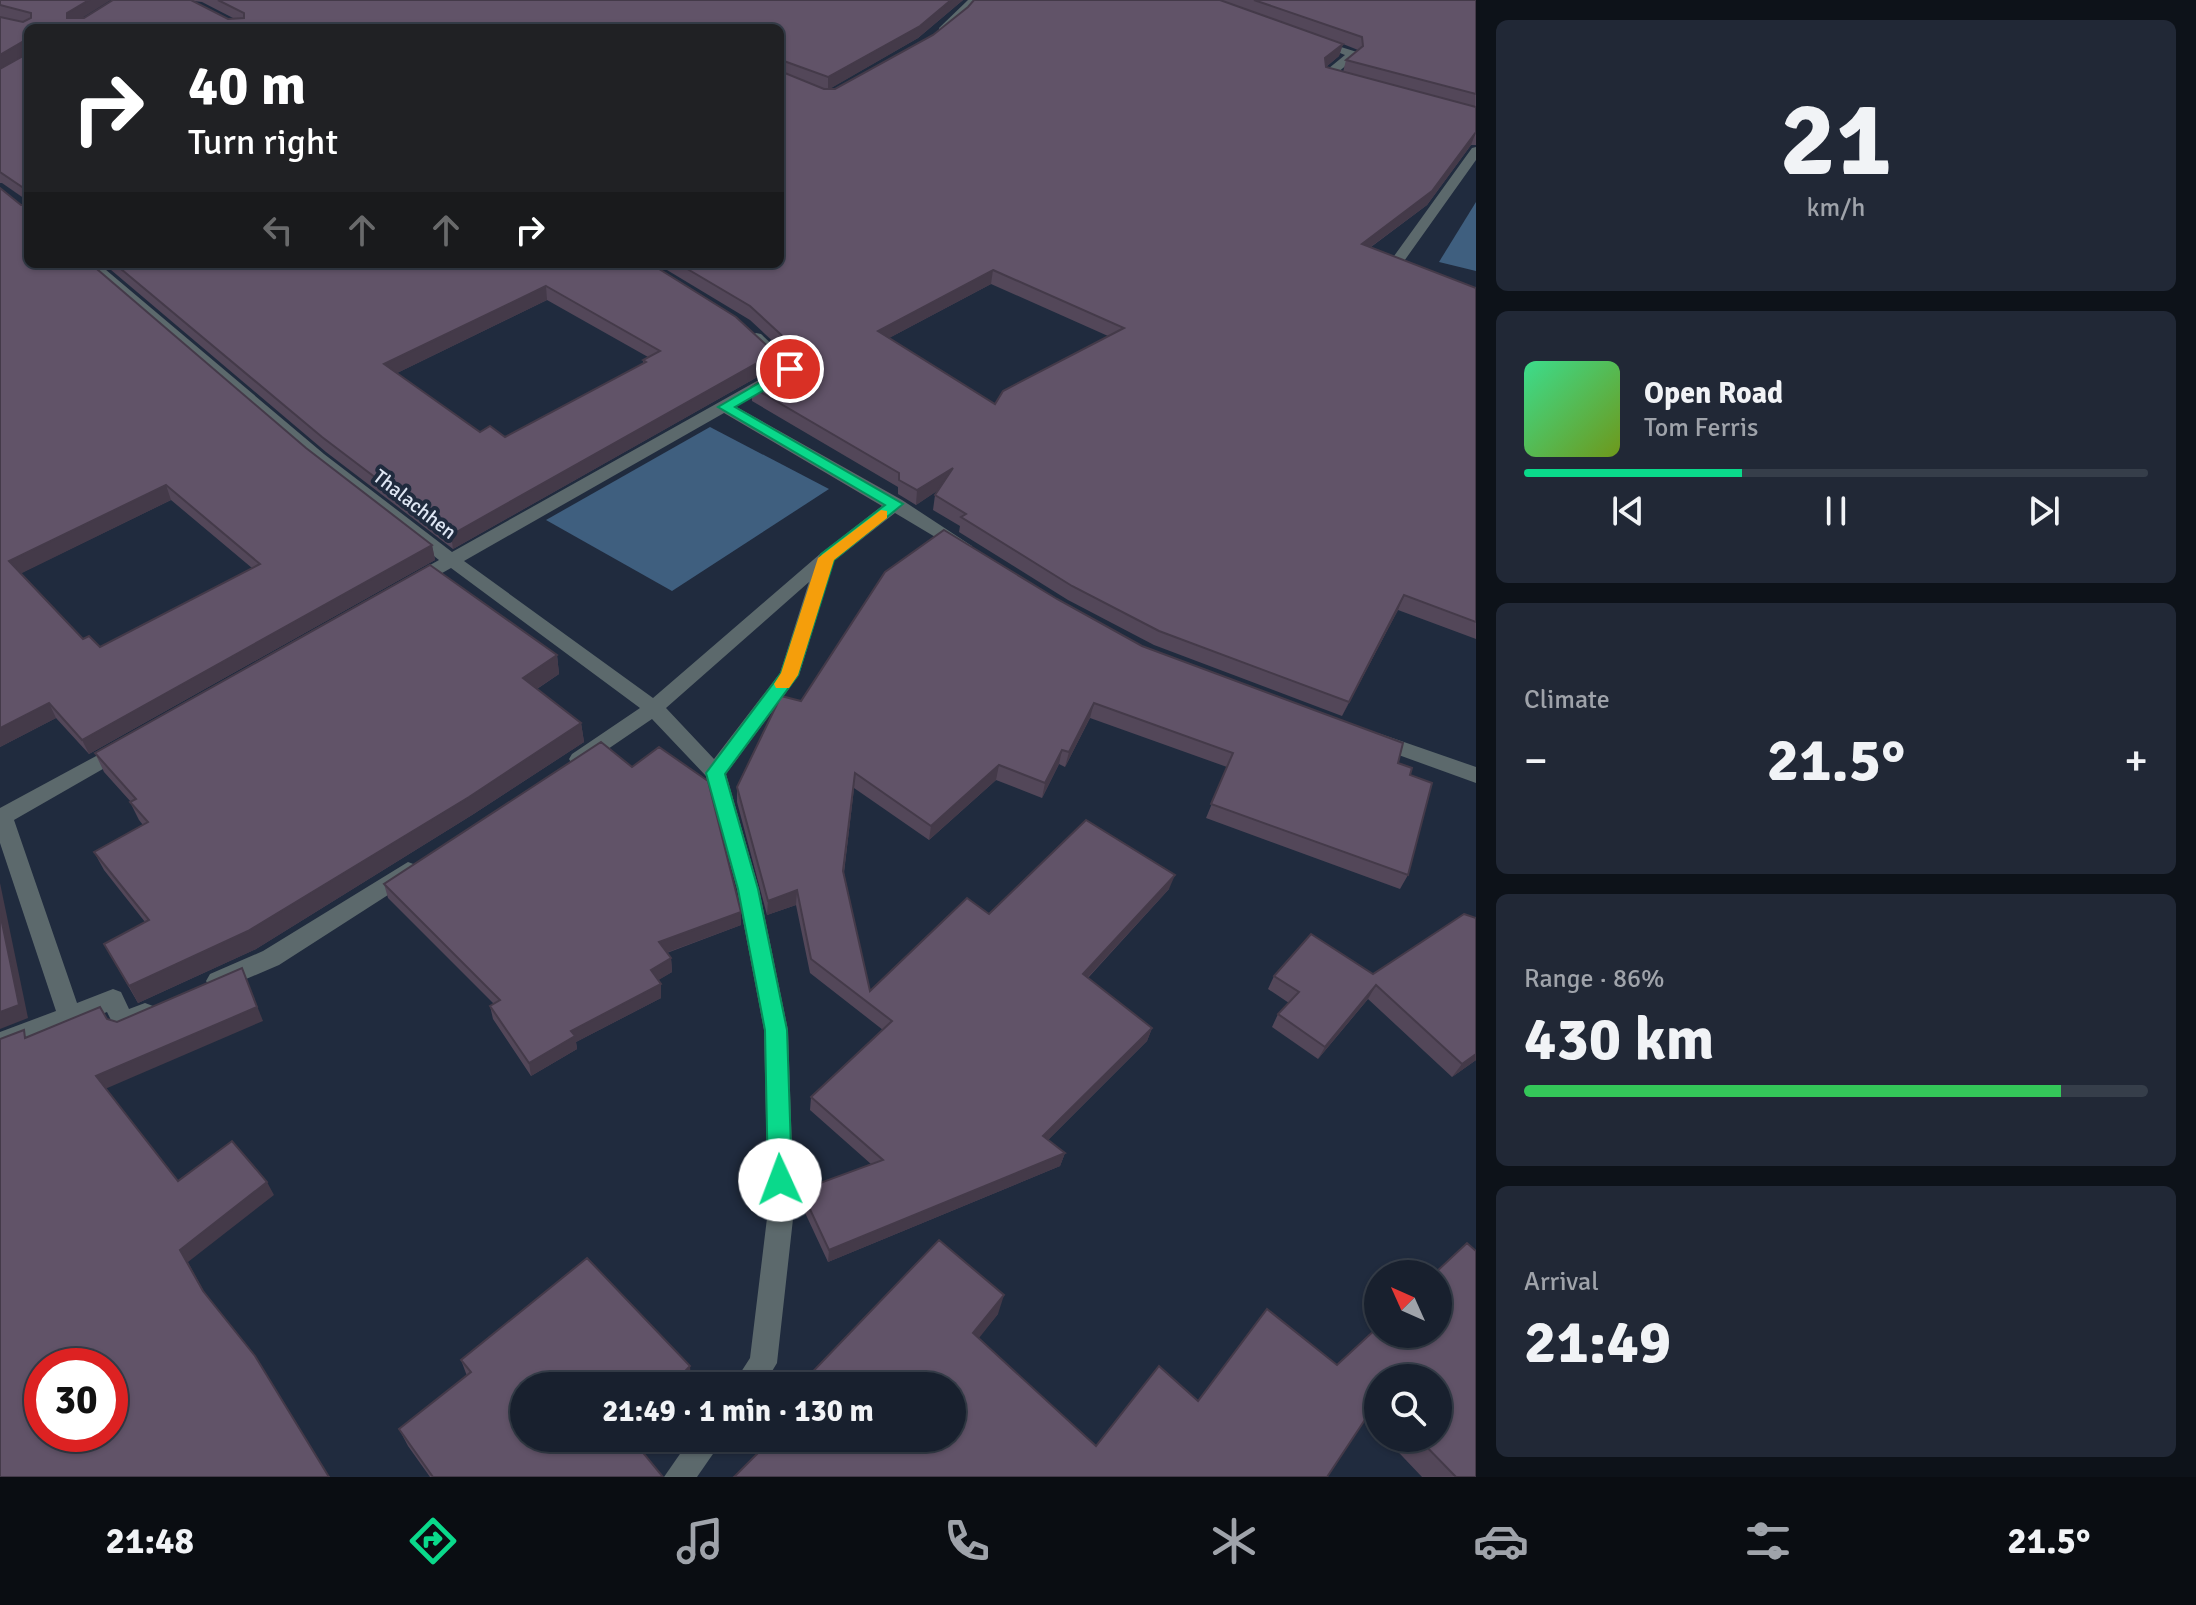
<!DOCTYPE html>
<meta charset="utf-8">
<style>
body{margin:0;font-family:Signika,sans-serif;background:#212836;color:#f1f3f6;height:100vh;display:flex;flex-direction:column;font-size:30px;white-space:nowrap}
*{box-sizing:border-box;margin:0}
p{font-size:26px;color:#9fa3aa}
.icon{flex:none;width:44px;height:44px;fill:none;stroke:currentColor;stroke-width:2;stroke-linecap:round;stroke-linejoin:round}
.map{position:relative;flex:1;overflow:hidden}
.side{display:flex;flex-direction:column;gap:20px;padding:20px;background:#0d1219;width:720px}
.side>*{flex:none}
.top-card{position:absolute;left:24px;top:24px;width:760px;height:244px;border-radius:12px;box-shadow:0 2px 6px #0004,0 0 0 2px #363e4a;background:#202124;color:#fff;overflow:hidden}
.needle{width:52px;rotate:315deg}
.fabs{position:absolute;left:1364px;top:1260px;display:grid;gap:16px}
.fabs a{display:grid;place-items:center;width:88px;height:88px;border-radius:50%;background:#18202e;box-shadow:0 2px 6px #0004,0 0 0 2px #363e4a;font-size:40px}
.speed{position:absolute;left:24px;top:1348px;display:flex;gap:16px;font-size:40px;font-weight:700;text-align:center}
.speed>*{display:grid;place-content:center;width:104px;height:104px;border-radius:50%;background:#18202e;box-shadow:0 2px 6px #0004,0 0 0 2px #363e4a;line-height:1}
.speed .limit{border:12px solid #d22;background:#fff;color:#111}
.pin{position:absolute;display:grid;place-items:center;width:68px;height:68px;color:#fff;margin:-34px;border:4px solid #fff;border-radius:50%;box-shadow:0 2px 8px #0007}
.me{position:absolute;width:88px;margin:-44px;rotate:358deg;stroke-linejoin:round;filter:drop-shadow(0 0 6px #0008)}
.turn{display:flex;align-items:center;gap:28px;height:168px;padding:0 32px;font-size:36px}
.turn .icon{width:104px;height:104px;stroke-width:2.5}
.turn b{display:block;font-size:56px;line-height:68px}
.lanes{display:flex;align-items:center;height:76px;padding:0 32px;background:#0003;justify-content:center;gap:40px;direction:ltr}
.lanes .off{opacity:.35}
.big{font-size:60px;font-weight:700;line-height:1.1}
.side .tile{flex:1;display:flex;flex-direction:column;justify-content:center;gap:12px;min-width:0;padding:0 28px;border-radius:12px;background:#212836}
.side .dial{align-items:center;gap:0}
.dial b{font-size:104px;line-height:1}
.song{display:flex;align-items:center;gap:24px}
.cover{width:96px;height:96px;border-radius:12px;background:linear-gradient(135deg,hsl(150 70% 55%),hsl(80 70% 35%))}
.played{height:8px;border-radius:4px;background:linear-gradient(90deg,#0ad98b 35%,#363e4a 35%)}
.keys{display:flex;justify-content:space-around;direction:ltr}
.heat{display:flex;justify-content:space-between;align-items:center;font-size:44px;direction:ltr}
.charge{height:12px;border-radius:6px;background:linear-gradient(90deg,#34c759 86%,#363e4a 0)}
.trip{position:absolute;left:510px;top:1372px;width:456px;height:80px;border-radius:40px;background:#18202e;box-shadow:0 2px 6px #0004,0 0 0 2px #363e4a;font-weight:700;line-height:80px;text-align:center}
.tab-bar{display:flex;height:128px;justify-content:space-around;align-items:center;background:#0a0d12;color:#9fa3aa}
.tab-bar .icon{width:56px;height:56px}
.tab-bar .selected{color:#0ad98b}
.tab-bar b{font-size:36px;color:#f1f3f6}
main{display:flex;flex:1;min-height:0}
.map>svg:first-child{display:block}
.water{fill:#3f5f7f}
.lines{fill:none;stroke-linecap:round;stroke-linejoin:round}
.minor{fill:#5c696c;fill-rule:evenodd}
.wall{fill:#534759;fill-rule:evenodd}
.shaded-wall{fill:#443a49}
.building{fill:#615368;stroke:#443a49;stroke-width:2;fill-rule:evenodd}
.route{fill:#0ad98b;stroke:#068d5a;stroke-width:2}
.slow{fill:#f59e0b}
.labels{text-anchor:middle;stroke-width:8;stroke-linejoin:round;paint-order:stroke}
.street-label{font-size:20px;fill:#dfe7f4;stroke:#202b3e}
</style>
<main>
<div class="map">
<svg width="1476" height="1477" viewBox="0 0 1476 1477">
<rect width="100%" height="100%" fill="#202b3e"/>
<!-- water -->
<g class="water">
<path d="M1476,202V271L1439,262Z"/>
<path d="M710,427L829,489L672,591L546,520Z"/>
</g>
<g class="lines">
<!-- minor -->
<g class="minor">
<path d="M968,0H979L947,32H939V28Z"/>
<path d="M1312,38L1357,52V56L1336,74L1350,78V82L1323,77V73L1345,55L1312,42Z"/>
<path d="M1476,147V160L1402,264L1413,268V274L1389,269V263L1472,148Z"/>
<path d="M84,264H99L324,454L452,552L780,368L749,337L756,333L761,334L798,369L735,406L902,500L972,546L969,550H957L895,513L834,561L799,675L726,774L759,889L788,1030L794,1210L777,1363L763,1386H732L750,1358L768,1210L764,1030L737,889L706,776L652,719L586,764H572L569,759L572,754L640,708L451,568L419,586H407L404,582L407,578L439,560L312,460ZM724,413L882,506L820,554L653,698L464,561ZM809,582L780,673L714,759L666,708Z"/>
<path d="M1378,733L1476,767V783L1371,745L1368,740L1371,735Z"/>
<path d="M122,742L129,744L132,749L129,754L14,820L77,1003L113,989L121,992L129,1009L145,1003L153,1006L157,1013L153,1020L124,1033L116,1030L107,1012L0,1053V1032L56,1011L0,843V808Z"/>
<path d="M408,862L416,865L419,871L416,877L279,965L218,991L210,988L206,981L210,974L263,951Z"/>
<path d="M691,1438H724L697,1477H664Z"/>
</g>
</g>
<!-- wall -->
<g class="wall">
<path d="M0,0L84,18L113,0H963L918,38L829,89H835L933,35L968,7L974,0H1476V145H1471L1427,205L1371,247L1476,288V639L1398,610L1342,716L1154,645L1068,600L959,532L960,526L933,510L935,495L938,490L916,505L898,494V487L752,401V387L794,361L750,320L657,264H780V28L28,264L306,448L432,545L435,560L89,754L56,718L0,747L21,205H25V199L2,183H0V17L23,22L0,17ZM193,1L202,2L233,18L228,19ZM1343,44L1358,50L1346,60L1343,72L1326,67L1339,56ZM991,284L1108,336L995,404L889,338ZM171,500L252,568L100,647L83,639L21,573Z"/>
<path d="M104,264H651L775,353V367L453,549L326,452ZM547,300L648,357L643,360V364L505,437L480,432L397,373Z"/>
<path d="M1057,599L1142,646L1398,763L1410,775L1408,875L1400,889L1206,818L1227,767L1090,718L1065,767L1059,764L1042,798L996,780L929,840L854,788L844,873L870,991L989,914L1169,889L1088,978L1152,1028L1147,1041L1048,1140L1065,1153L1060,1166L828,1262L800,1202L801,1190L871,1164L810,1110L811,1097L883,1030L810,973L796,905L767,915L737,802V787L801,701Z"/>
<path d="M557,655L559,674L537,689L581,723L584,742L472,815L256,949L138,1003L104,944L145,922L104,870L94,852L143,825L139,820L130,802H131L104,772L95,753Z"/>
<path d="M384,884L741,912V925L667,953L671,958L672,972L658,980L661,984V998L576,1042L577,1049L531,1076L493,1019L490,1006L494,1004L388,898Z"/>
<path d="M1476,918V1060L1452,1077L1368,999L1318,1059L1272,1027L1278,1014L1289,1003L1268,989L1274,976L1373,974Z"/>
<path d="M998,1314L978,1338L1096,1446L1198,1401L1337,1365L1378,1327L1476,1477H1422L1385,1438H1438L1378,1378V1430L1366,1418L1327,1477L768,1443L764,1439L952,1438L799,1386Z"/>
<path d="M461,1360L691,1384L524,1438H638L634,1442L663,1477H430L408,1446L399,1429L467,1376Z"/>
</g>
<!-- shaded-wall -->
<g class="shaded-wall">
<path d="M89,0H111L71,25L67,18V13Z"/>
<path d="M951,0H963L918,38L828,90V77Z"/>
<path d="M22,42L27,54L0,70V55Z"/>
<path d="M1343,44L1339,56L1321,71L1325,58Z"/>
<path d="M1476,132L1471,145L1427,205L1357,257L1362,244Z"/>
<path d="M993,270L991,284L876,345L878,331Z"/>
<path d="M546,286L547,300L387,378L384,364Z"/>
<path d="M775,353V367L453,549L451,535Z"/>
<path d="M953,468L951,482L916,505L917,490Z"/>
<path d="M166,485L171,500L16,576L9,561Z"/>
<path d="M432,545L435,560L89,754L82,740Z"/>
<path d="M1404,595L1398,610L1342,716L1349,702Z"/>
<path d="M557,655L559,674L526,696L523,678Z"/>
<path d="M49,703L56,718L0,747V728Z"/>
<path d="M1094,703L1090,718L1065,767L1069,752Z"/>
<path d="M581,723L584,742L472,815L256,949L138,1003L129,986Z"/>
<path d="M1062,750L1059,764L1042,798L1045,783Z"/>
<path d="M999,765L996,780L929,840L931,826Z"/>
<path d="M1175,875L1169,889L1078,988L1083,974Z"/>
<path d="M0,883L28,1018L0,1029Z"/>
<path d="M797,890L796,905L767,915L768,901Z"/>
<path d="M741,912V925L660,955L659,942Z"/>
<path d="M671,958L672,972L652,984L651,970Z"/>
<path d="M242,968L263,1021L105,1089L96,1076Z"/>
<path d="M661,984V998L576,1042L577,1049L531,1076L529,1063L571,1031Z"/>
<path d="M1376,985L1368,999L1318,1059L1325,1047Z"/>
<path d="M1152,1028L1147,1041L1039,1149L1043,1136Z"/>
<path d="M1476,1054V1060L1452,1077L1462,1064Z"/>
<path d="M1065,1153L1060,1166L828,1262L829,1250Z"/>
<path d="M267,1182L274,1195L188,1262L210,1303L180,1250Z"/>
<path d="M1004,1295L998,1314L968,1352L973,1333Z"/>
<path d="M690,1366L691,1384L689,1386H671Z"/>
</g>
<!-- building -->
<g class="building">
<path d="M0,0H89L67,13V18H84L113,0H191L228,19L244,18V13L218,0H951L920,26L828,77L781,60L780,61V28H28V264H91L306,448L432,545L82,740L49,703L0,728V188L21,205H25V189L0,172V69L25,55L26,43L22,42L0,55V17L23,22L31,18V13L0,5ZM166,485L260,564L100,647L89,636L83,639L9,561Z"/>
<path d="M974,0H1220L1343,44L1325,58L1326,67L1476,107V132L1432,191L1362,244L1476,288V622L1404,595L1349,702L1159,631L1072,586L961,517L966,514L935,495L953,468L917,490L899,480V473L752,387L800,357L801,353L750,306L679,264H780V71L824,89H835L933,35L968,7ZM993,270L1124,328L1003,391L995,404L878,331Z"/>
<path d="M1254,0H1476V94L1346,60L1363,46L1362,37Z"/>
<path d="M115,264H651L736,317L775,353L451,535L322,437ZM546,286L660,351L643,360L646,362L505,437L490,426L480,432L384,364Z"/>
<path d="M944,530L1057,599L1142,646L1403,743L1398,763L1412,768L1410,775L1432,783L1408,875L1211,804L1233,753L1094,703L1069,752L1062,750L1045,783L999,765L931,826L855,773L843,871L870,991L967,898L989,914L1086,820L1175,875L1083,974L1152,1028L1043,1136L1065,1153L829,1250L801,1190L883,1160L811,1097L892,1021L811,959L797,890L768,901L737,787L781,696L801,701L885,572Z"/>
<path d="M430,565L557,655L523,678L581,723L469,797L248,931L129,986L104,944L149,920L94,852L148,822L130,802L136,799L95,753Z"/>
<path d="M601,742L632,767L659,747L708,781L741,912L659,942L671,958L651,970L661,984L571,1031L575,1036L529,1063L490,1006L500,1000L384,884Z"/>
<path d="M0,913L19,1005L0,1012Z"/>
<path d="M1464,914L1476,918V1054L1462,1064L1376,985L1325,1047L1278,1014L1299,992L1274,976L1311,934L1373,974Z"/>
<path d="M242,968L257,1007L96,1076L178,1181L232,1141L267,1182L180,1250L203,1291L255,1356L329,1477H0V1039L24,1030L25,1038L100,1007L107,1019L117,1022ZM42,1366H110V1434H42Z"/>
<path d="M939,1240L1004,1295L973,1333L1096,1446L1159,1366L1198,1401L1267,1309L1337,1365L1378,1327V1334H1438V1274H1434L1467,1243L1476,1251V1477H1456L1418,1438H1438V1378H1378V1400L1327,1477H734L773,1438H952V1386H799Z"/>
<path d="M587,1258L690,1366L671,1386H524V1438H631L663,1477H433L399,1429L471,1372L461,1360Z"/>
</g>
<!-- route -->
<path class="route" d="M790,365L797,369L795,372L735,407L903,504L834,560L798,675L725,774L758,889L787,1030L792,1180L788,1188L780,1191L772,1188L768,1180L765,1030L738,889L706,773L781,673L821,554L885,505L718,407Z"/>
<!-- slow -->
<path class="slow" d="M881,510L887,511V518L834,560L798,675L789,688H776L774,684L781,673L818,558Z"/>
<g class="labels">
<!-- street labels -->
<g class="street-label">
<text transform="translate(415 504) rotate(38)" y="7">Thalachhen</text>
</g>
</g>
</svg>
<div class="fabs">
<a><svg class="needle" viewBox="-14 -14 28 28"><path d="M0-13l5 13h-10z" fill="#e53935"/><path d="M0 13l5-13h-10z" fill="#9fa3aa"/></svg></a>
<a><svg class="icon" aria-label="search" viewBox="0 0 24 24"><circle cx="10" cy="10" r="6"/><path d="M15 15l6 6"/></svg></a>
</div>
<div class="speed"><div class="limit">30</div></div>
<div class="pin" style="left:790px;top:369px;background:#d93025"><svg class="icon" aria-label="arrive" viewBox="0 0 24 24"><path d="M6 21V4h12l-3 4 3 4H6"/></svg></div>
<svg class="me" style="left:780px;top:1180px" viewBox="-20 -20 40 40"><circle r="19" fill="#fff"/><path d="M0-13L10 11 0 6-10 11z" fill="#0ad98b"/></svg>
<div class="trip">21:49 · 1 min · 130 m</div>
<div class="top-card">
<div class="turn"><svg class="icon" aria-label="right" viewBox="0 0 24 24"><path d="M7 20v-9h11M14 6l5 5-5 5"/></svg><div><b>40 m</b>Turn right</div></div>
<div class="lanes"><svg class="icon off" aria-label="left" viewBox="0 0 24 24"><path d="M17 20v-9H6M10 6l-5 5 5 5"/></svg><svg class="icon off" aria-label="ahead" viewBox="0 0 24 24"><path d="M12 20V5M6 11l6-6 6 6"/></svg><svg class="icon off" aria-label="ahead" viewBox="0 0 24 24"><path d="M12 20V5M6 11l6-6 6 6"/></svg><svg class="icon" aria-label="right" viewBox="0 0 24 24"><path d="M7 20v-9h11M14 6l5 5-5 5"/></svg></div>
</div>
</div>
<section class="side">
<div class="tile dial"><b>21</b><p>km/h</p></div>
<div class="tile">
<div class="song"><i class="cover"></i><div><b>Open Road</b><p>Tom Ferris</p></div></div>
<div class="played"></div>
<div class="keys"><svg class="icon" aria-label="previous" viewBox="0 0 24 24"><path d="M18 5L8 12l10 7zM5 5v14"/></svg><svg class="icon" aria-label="pause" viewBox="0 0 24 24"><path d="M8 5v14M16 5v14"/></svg><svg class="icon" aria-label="next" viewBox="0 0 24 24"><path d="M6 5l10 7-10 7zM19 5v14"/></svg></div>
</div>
<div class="tile"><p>Climate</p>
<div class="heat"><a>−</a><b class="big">21.5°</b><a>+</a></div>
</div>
<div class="tile"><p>Range · 86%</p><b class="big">430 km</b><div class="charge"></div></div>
<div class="tile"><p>Arrival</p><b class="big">21:49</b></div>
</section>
</main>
<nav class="tab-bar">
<b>21:48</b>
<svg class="icon selected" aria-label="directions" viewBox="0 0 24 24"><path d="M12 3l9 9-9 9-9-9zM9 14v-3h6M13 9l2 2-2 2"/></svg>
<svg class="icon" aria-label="music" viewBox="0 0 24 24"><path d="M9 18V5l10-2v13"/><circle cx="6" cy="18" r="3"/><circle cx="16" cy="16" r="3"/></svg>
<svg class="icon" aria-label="phone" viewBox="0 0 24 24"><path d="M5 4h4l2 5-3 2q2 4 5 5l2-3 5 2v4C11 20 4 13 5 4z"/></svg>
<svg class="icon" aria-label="climate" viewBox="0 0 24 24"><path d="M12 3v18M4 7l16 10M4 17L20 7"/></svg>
<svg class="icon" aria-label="car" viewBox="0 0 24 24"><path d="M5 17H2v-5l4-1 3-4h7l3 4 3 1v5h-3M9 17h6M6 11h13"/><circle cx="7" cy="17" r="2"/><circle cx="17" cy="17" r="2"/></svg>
<svg class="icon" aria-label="filters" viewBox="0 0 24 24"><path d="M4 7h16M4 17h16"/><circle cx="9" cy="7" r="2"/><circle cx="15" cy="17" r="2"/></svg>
<b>21.5°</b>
</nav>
